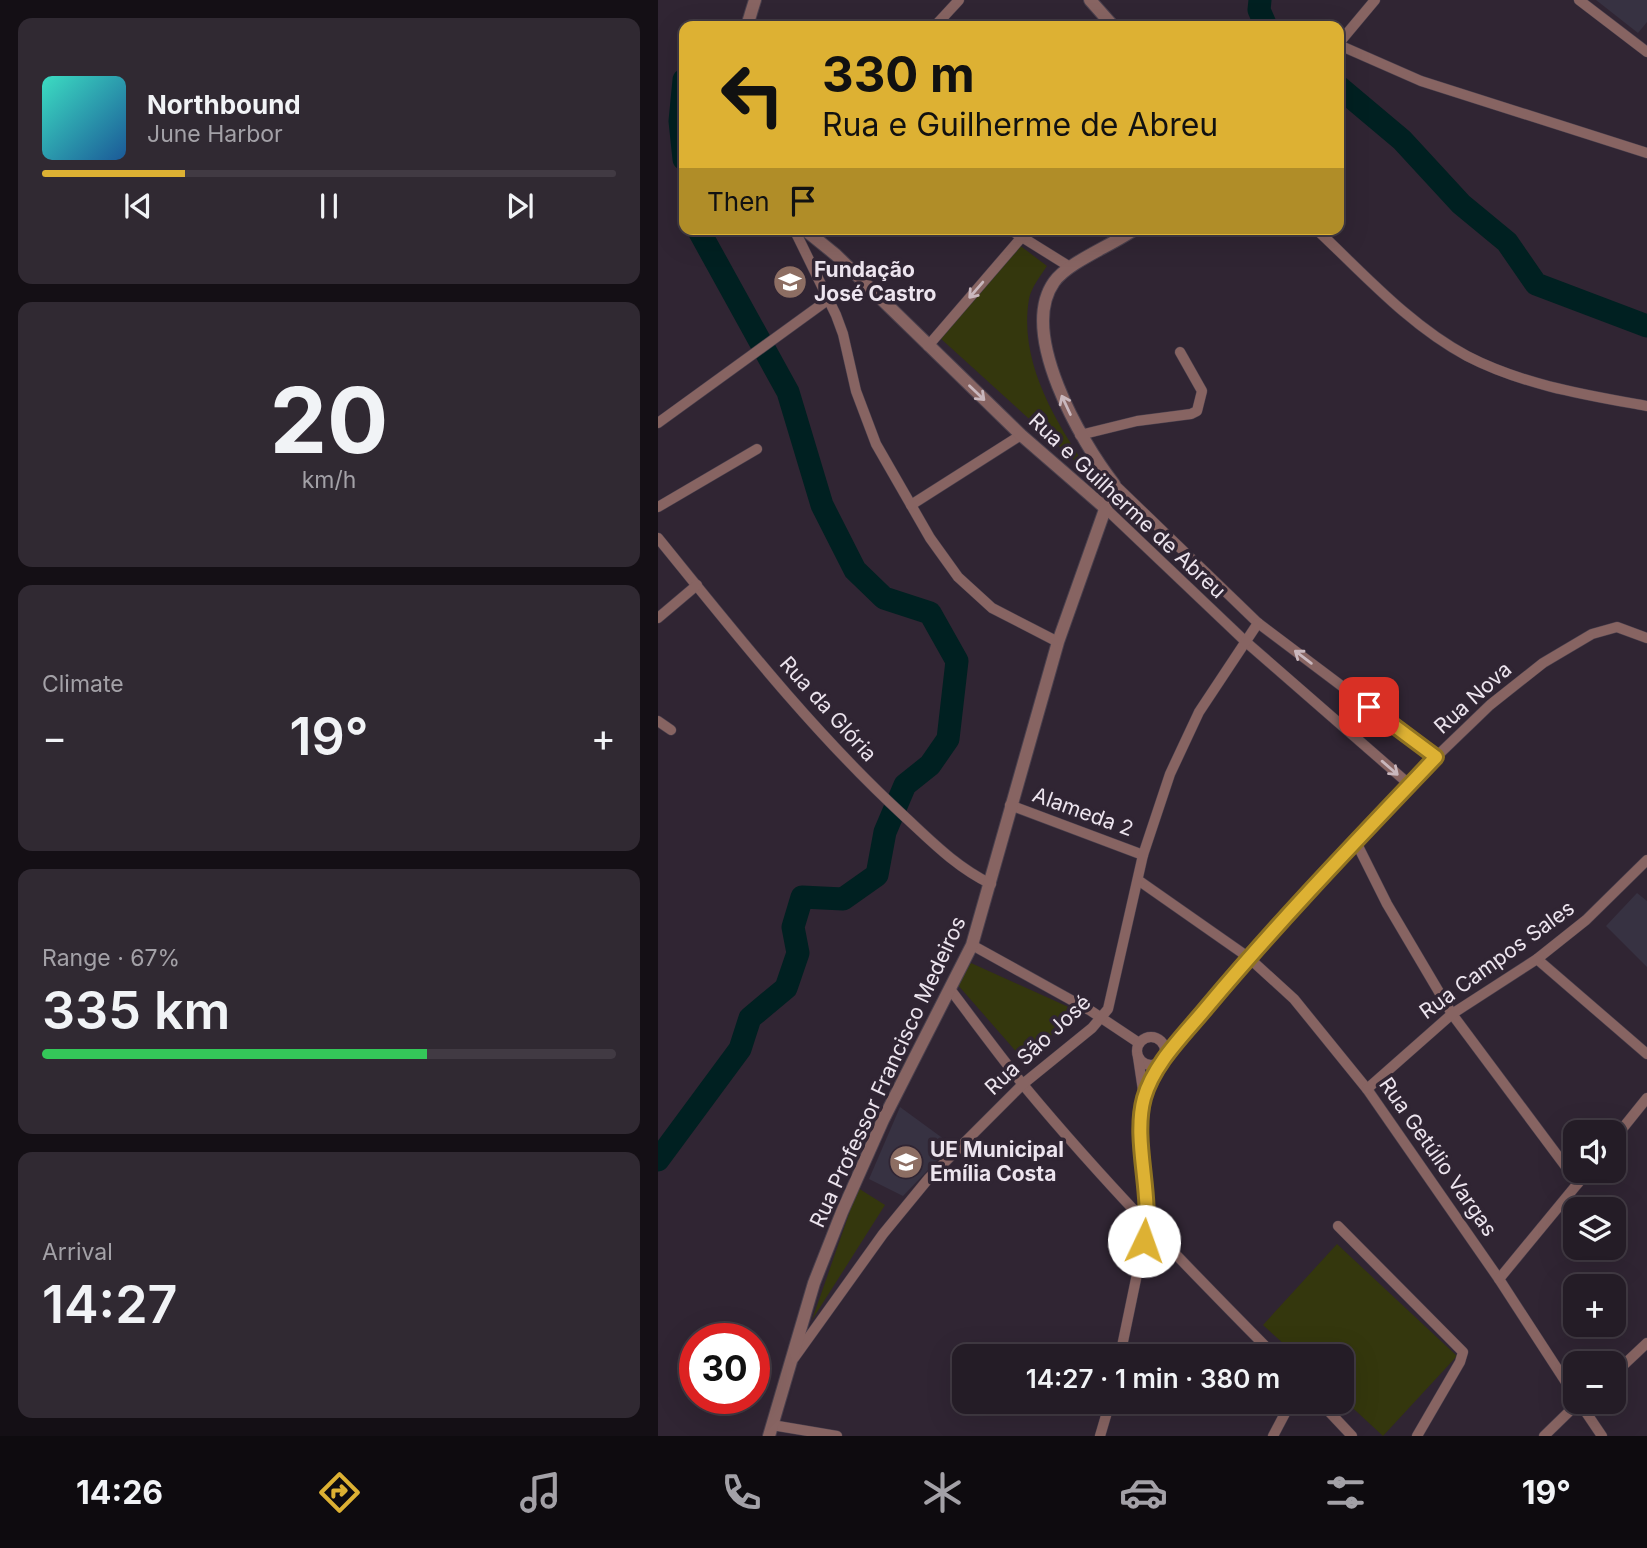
<!DOCTYPE html>
<meta charset="utf-8">
<style>
body{margin:0;font-family:Inter,sans-serif;background:#302932;color:#f1f3f6;height:100vh;display:flex;flex-direction:column;font-size:26px;white-space:nowrap}
*{box-sizing:border-box;margin:0}
p{font-size:23px;color:#a3a1a7}
.icon{flex:none;width:38px;height:38px;fill:none;stroke:currentColor;stroke-width:2;stroke-linecap:round;stroke-linejoin:round}
.map{position:relative;flex:1;overflow:hidden}
.panel{display:flex;flex-direction:column;gap:18px;padding:18px;background:#140f15;width:658px}
.panel>*{flex:none}
.banner{position:absolute;left:21px;top:21px;width:665px;height:214px;border-radius:14px;box-shadow:0 7px 28px #0002,0 0 0 2px #413a43;background:#ddb133;color:#111;overflow:hidden}
.controls{position:absolute;left:905px;top:1120px;display:grid;gap:14px}
.controls a{display:grid;place-items:center;width:63px;height:63px;border-radius:14px;background:#241c26;box-shadow:0 7px 28px #0002,0 0 0 2px #413a43;font-size:35px}
.speed{position:absolute;left:21px;top:1323px;display:flex;gap:14px;font-size:35px;font-weight:700;text-align:center}
.speed>*{display:grid;place-content:center;width:91px;height:91px;border-radius:50%;background:#241c26;box-shadow:0 7px 28px #0002,0 0 0 2px #413a43;line-height:1}
.speed .limit{border:10px solid #d22;background:#fff;color:#111}
.pin{position:absolute;display:grid;place-items:center;width:60px;height:60px;color:#fff;margin:-30px;border-radius:14px;box-shadow:0 4px 10px #0006}
.me{position:absolute;width:77px;margin:-38px;rotate:3deg;stroke-linejoin:round;filter:drop-shadow(0 0 5px #0008)}
.turn{display:flex;align-items:center;gap:24px;height:147px;padding:0 28px;font-size:32px}
.turn .icon{width:91px;height:91px;stroke-width:2.5}
.turn b{display:block;font-size:49px;line-height:60px}
.then{display:flex;align-items:center;height:66px;padding:0 28px;background:#0003;gap:14px;font-size:26px}
.big{font-size:52px;font-weight:600;line-height:1.1}
.panel .card{flex:1;display:flex;flex-direction:column;justify-content:center;gap:10px;min-width:0;padding:0 24px;border-radius:14px;background:#302932}
.panel .dial{align-items:center;gap:0}
.dial b{font-size:91px;line-height:1}
.song{display:flex;align-items:center;gap:21px}
.cover{width:84px;height:84px;border-radius:10px;background:linear-gradient(135deg,hsl(170 70% 55%),hsl(210 70% 35%))}
.played{height:7px;border-radius:4px;background:linear-gradient(90deg,#ddb133 25%,#413a43 25%)}
.keys{display:flex;justify-content:space-around;direction:ltr}
.heat{display:flex;justify-content:space-between;align-items:center;font-size:38px;direction:ltr}
.charge{height:10px;border-radius:5px;background:linear-gradient(90deg,#34c759 67%,#413a43 0)}
.trip{position:absolute;left:294px;top:1344px;width:402px;height:70px;border-radius:14px;background:#241c26;box-shadow:0 7px 28px #0002,0 0 0 2px #413a43;font-weight:600;line-height:70px;text-align:center}
.tabs{display:flex;height:112px;justify-content:space-around;align-items:center;background:#0e0b0f;color:#a3a1a7}
.tabs .icon{width:49px;height:49px}
.tabs .selected{color:#ddb133}
.tabs b{font-size:32px;color:#f1f3f6}
main{display:flex;flex:1;min-height:0}
.map>svg:first-child{display:block}
.education{fill:#373242}
.green{fill:#34370d}
.lines{fill:none;stroke-linecap:round;stroke-linejoin:round}
.river{stroke:#002021;stroke-width:23}
.minor-casing{stroke:#4a404d;stroke-width:11}
.tertiary-casing{stroke:#4a404d;stroke-width:14}
.minor{stroke:#876462;stroke-width:10}
.tertiary{stroke:#876462;stroke-width:12}
.oneway{stroke:#c9b7bd}
.route-casing{stroke:#907321;stroke-width:18}
.route{stroke:#ddb133;stroke-width:12}
.labels{text-anchor:middle;stroke-width:7;stroke-linejoin:round;paint-order:stroke}
.poi-label{font-size:21px;font-weight:bold;fill:#ece4ee;stroke:#302533;text-anchor:start}
.street-label{font-size:21px;fill:#ece4ee;stroke:#302533}
</style>
<main>
<section class="panel">
<div class="card">
<div class="song"><i class="cover"></i><div><b>Northbound</b><p>June Harbor</p></div></div>
<div class="played"></div>
<div class="keys"><svg class="icon" aria-label="previous" viewBox="0 0 24 24"><path d="M18 5L8 12l10 7zM5 5v14"/></svg><svg class="icon" aria-label="pause" viewBox="0 0 24 24"><path d="M8 5v14M16 5v14"/></svg><svg class="icon" aria-label="next" viewBox="0 0 24 24"><path d="M6 5l10 7-10 7zM19 5v14"/></svg></div>
</div>
<div class="card dial"><b>20</b><p>km/h</p></div>
<div class="card"><p>Climate</p>
<div class="heat"><a>−</a><b class="big">19°</b><a>+</a></div>
</div>
<div class="card"><p>Range · 67%</p><b class="big">335 km</b><div class="charge"></div></div>
<div class="card"><p>Arrival</p><b class="big">14:27</b></div>
</section>
<div class="map">
<svg width="989" height="1436" viewBox="0 0 989 1436">
<rect width="100%" height="100%" fill="#302533"/>
<!-- education -->
<g class="education">
<path d="M938,0H989V22L980,33Z"/>
<path d="M979,893L989,901V967L948,926Z"/>
<path d="M242,1107L294,1145L245,1196L211,1179Z"/>
</g>
<!-- green -->
<g class="green">
<path d="M360,244L389,266C383,275 373,288 371,299C360,364 400,426 435,477L281,337Z"/>
<path d="M313,963L426,1014L362,1056L299,984Z"/>
<path d="M200,1188L227,1205L154,1320Z"/>
<path d="M679,1244L799,1356L725,1436L684,1398V1356H639L605,1325Z"/>
</g>
<g class="lines">
<!-- river -->
<g class="river">
<path d="M602,0L601,10L608,26"/>
<path d="M26,80L22,121L26,159"/>
<path d="M681,87L744,140L803,204L849,242L878,284L989,326"/>
<path d="M0,1160L82,1049L92,1018L128,988L140,953L135,927L144,897L185,899L219,875L227,832L247,785L272,765L290,739L299,661L272,613L226,598L197,570L164,505L130,392L40,229"/>
</g>
<!-- minor casing -->
<g class="minor-casing">
<g id="minor">
<path d="M921,0L989,52"/>
<path d="M277,26L301,0"/>
<path d="M681,43L717,0"/>
<path d="M681,45L763,81L989,153"/>
<path d="M136,229L178,315L185,334L198,391L218,444L272,538L300,577L334,608L400,642"/>
<path d="M351,229L412,267"/>
<path d="M658,229C705,273 751,325 809,356C865,385 928,395 989,406"/>
<path d="M270,346L363,238"/>
<path d="M0,423L171,299"/>
<path d="M422,435L479,421L533,414L539,411L544,391L522,352"/>
<path d="M456,484L600,623L778,757"/>
<path d="M253,505L363,435"/>
<path d="M0,507L99,449"/>
<path d="M446,507L588,642L752,785"/>
<path d="M0,538C78,634 154,731 245,815C273,841 298,867 333,884"/>
<path d="M0,618L39,585"/>
<path d="M0,721L13,730"/>
<path d="M352,805L485,855"/>
<path d="M698,842L729,904L794,1014L920,1183"/>
<path d="M480,880L590,957L636,999L709,1089L841,1279L917,1396"/>
<path d="M314,945L433,1011L481,1043"/>
<path d="M879,959L989,1054"/>
<path d="M292,989C317,1022 341,1055 367,1087C445,1181 531,1269 617,1356"/>
<circle cx="493" cy="1051" r="14"/>
<path d="M480,1057L486,1097"/>
<path d="M709,1089L794,1014L879,959L928,920L989,860"/>
<path d="M956,1139L989,1098"/>
<path d="M680,1226L805,1352L802,1362L759,1436"/>
<path d="M841,1279L930,1171"/>
<path d="M462,1356L489,1226L484,1139L486,1099L504,1061L590,957L778,757L832,705L885,663L934,634L959,627L989,638"/>
<path d="M136,1358L225,1234L271,1178L365,1084L434,1028L450,1009L485,855L512,774L541,712L600,623"/>
<path d="M956,1374L989,1343"/>
<path d="M662,1402L694,1436"/>
<path d="M921,1402L944,1436"/>
<path d="M114,1425L179,1436"/>
<path d="M442,1436L452,1402"/>
<path d="M615,1436L633,1402"/>
<path d="M886,1436L921,1402"/>
</g>
</g>
<!-- tertiary casing -->
<g class="tertiary-casing">
<g id="tertiary">
<path d="M432,0L455,26"/>
<path d="M89,26L97,0"/>
<path d="M146,229L178,255L363,435L446,507"/>
<path d="M111,1436L156,1283L184,1212L225,1120L314,945L400,642L456,484C423,442 360,333 396,282C410,262 455,245 477,229"/>
</g>
</g>
<!-- minor -->
<use href="#minor" class="minor"/>
<!-- tertiary -->
<use href="#tertiary" class="tertiary"/>
</g>
<!-- one-way arrows -->
<defs><path id="oneway-shaft" d="M-6 0H5M1.5-3L5.5 0L1.5 3" fill="none" stroke-width="1.6" stroke-linecap="round" stroke-linejoin="round" transform="scale(1.75)"/></defs>
<g class="oneway">
<use href="#oneway-shaft" transform="translate(318 290) rotate(131)"/>
<use href="#oneway-shaft" transform="translate(319 393) rotate(44)"/>
<use href="#oneway-shaft" transform="translate(408 405) rotate(-115)"/>
<use href="#oneway-shaft" transform="translate(645 657) rotate(-143)"/>
<use href="#oneway-shaft" transform="translate(732 768) rotate(41)"/>
</g>
<g class="lines">
<!-- route casing -->
<g class="route-casing">
<path id="route" d="M486,1241C496,1197 474,1142 486,1098C496,1063 526,1035 549,1007C621,921 700,839 778,757L711,707"/>
</g>
<!-- route -->
<use href="#route" class="route"/>
</g>
<!-- icons -->
<defs>
<g id="school-disc" transform="scale(1.75)"><circle r="9.5" fill="#8d6e63" stroke="#302533"/><path d="M0-5L7-2L0 1L-7-2ZM-4 1L0 2.5L4 1V4Q0 6-4 4Z" fill="#fff"/></g>
</defs>
<g fill-rule="evenodd">
<use href="#school-disc" x="132" y="282"/>
<use href="#school-disc" x="248" y="1162"/>
</g>
<g class="labels">
<!-- poi labels -->
<g class="poi-label">
<text x="156" y="277">Fundação<tspan x="156" dy="24">José Castro</tspan></text>
<text x="272" y="1157">UE Municipal<tspan x="272" dy="24">Emília Costa</tspan></text>
</g>
<!-- street labels -->
<g class="street-label">
<text transform="translate(469 506) rotate(43)" y="7">Rua e Guilherme de Abreu</text>
<text transform="translate(815 698) rotate(-42)" y="7">Rua Nova</text>
<text transform="translate(170 709) rotate(48)" y="7">Rua da Glória</text>
<text transform="translate(425 812) rotate(20)" y="7">Alameda 2</text>
<text transform="translate(839 960) rotate(-36)" y="7">Rua Campos Sales</text>
<text transform="translate(380 1045) rotate(-43)" y="7">Rua São José</text>
<text transform="translate(230 1072) rotate(-65)" y="7">Rua Professor Francisco Medeiros</text>
<text transform="translate(780 1157) rotate(55)" y="7">Rua Getúlio Vargas</text>
</g>
</g>
</svg>
<div class="controls">
<a><svg class="icon" aria-label="sound" viewBox="0 0 24 24"><path d="M4 9h4l5-4v14l-5-4H4zM17 9q2 3 0 6"/></svg></a>
<a><svg class="icon" aria-label="layers" viewBox="0 0 24 24"><path d="M12 4l9 5-9 5-9-5zM3 14l9 5 9-5"/></svg></a>
<a>+</a>
<a>−</a>
</div>
<div class="speed"><div class="limit">30</div></div>
<div class="pin" style="left:711px;top:707px;background:#d93025"><svg class="icon" aria-label="arrive" viewBox="0 0 24 24"><path d="M6 21V4h12l-3 4 3 4H6"/></svg></div>
<svg class="me" style="left:486px;top:1241px" viewBox="-20 -20 40 40"><circle r="19" fill="#fff"/><path d="M0-13L10 11 0 6-10 11z" fill="#ddb133"/></svg>
<div class="trip">14:27 · 1 min · 380 m</div>
<div class="banner">
<div class="turn"><svg class="icon" aria-label="left" viewBox="0 0 24 24"><path d="M17 20v-9H6M10 6l-5 5 5 5"/></svg><div><b>330 m</b>Rua e Guilherme de Abreu</div></div>
<div class="then">Then<svg class="icon" aria-label="arrive" viewBox="0 0 24 24"><path d="M6 21V4h12l-3 4 3 4H6"/></svg></div>
</div>
</div>
</main>
<nav class="tabs">
<b>14:26</b>
<svg class="icon selected" aria-label="directions" viewBox="0 0 24 24"><path d="M12 3l9 9-9 9-9-9zM9 14v-3h6M13 9l2 2-2 2"/></svg>
<svg class="icon" aria-label="music" viewBox="0 0 24 24"><path d="M9 18V5l10-2v13"/><circle cx="6" cy="18" r="3"/><circle cx="16" cy="16" r="3"/></svg>
<svg class="icon" aria-label="phone" viewBox="0 0 24 24"><path d="M5 4h4l2 5-3 2q2 4 5 5l2-3 5 2v4C11 20 4 13 5 4z"/></svg>
<svg class="icon" aria-label="climate" viewBox="0 0 24 24"><path d="M12 3v18M4 7l16 10M4 17L20 7"/></svg>
<svg class="icon" aria-label="car" viewBox="0 0 24 24"><path d="M5 17H2v-5l4-1 3-4h7l3 4 3 1v5h-3M9 17h6M6 11h13"/><circle cx="7" cy="17" r="2"/><circle cx="17" cy="17" r="2"/></svg>
<svg class="icon" aria-label="filters" viewBox="0 0 24 24"><path d="M4 7h16M4 17h16"/><circle cx="9" cy="7" r="2"/><circle cx="15" cy="17" r="2"/></svg>
<b>19°</b>
</nav>
